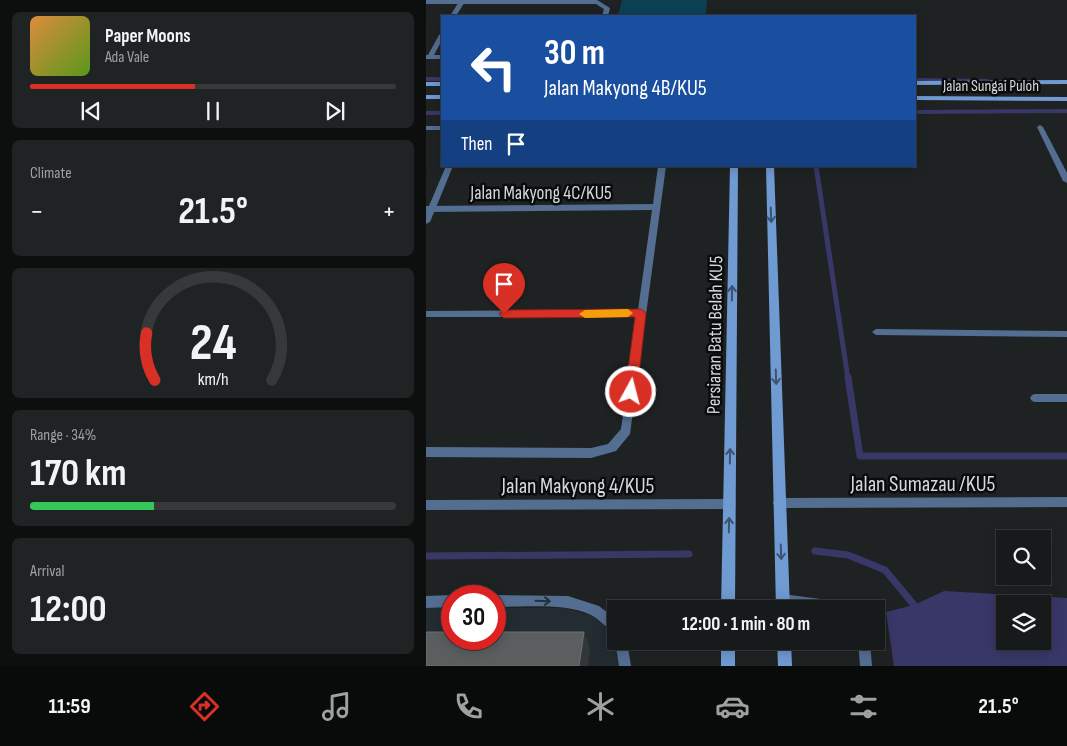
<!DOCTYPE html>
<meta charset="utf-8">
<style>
body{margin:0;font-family:"Sofia Sans Condensed",sans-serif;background:#202323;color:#f1f3f6;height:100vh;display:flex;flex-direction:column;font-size:19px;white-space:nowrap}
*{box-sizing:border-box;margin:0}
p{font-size:16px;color:#9ea1a2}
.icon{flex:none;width:28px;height:28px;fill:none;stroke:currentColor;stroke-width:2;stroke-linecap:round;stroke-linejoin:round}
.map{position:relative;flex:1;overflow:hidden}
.drawer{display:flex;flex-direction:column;gap:12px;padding:12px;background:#0d0e0e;width:426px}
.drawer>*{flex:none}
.guide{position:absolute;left:15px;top:15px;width:475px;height:152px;border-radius:0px;box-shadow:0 2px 12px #0003,0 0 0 1px #363839;background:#1a4fa0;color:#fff;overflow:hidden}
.buttons{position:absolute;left:570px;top:530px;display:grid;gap:10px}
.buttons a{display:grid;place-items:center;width:55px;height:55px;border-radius:0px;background:#171a1a;box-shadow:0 2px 12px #0003,0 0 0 1px #363839;font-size:25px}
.speed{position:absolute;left:15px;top:585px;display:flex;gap:10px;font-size:25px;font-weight:700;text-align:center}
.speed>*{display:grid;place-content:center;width:65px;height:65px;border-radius:50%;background:#171a1a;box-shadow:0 2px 12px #0003,0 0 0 1px #363839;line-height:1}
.speed .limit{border:8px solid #d22;background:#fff;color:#111}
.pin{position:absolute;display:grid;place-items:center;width:42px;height:42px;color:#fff;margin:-51px -21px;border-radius:50% 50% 50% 0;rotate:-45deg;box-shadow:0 0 5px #0007}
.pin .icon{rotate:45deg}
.me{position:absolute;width:55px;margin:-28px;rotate:7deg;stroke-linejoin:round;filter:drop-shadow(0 0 4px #0008)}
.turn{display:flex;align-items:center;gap:18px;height:105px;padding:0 20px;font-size:22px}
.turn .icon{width:65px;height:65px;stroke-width:2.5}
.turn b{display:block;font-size:35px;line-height:42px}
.then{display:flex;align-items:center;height:48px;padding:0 20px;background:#0003;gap:10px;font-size:19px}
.big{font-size:38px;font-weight:700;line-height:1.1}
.drawer .tile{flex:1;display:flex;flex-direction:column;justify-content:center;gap:8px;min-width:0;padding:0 18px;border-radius:8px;background:#202323}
.drawer .dial{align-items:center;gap:0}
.dial svg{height:130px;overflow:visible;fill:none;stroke:#363839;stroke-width:7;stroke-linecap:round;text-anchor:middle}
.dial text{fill:#f1f3f6;stroke:none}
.song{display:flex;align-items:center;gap:15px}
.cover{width:60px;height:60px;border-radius:8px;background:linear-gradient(135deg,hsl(30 70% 55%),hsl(90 70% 35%))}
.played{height:5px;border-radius:2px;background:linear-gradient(90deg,#d93025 45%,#363839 45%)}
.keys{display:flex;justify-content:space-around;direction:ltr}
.heat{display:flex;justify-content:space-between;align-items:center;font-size:28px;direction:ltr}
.charge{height:8px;border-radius:4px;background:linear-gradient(90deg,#34c759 34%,#363839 0)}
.trip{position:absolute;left:181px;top:600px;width:278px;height:50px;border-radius:0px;background:#171a1a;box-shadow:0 2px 12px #0003,0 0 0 1px #363839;font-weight:700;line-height:50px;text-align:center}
.menu{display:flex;height:80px;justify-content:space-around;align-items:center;background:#090a0a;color:#9ea1a2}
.menu .icon{width:35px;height:35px}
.menu .on{color:#d93025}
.menu b{font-size:22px;color:#f1f3f6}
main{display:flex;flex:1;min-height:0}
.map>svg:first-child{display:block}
.built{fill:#232c31}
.green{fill:#0c4155}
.water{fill:#383767;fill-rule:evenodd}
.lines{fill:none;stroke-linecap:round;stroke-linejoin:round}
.stream-far2{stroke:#383767;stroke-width:4}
.stream-far1{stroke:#383767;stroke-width:5}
.stream{stroke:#383767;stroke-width:7}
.lane{fill:#546e91;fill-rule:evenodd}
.street{fill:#546e91;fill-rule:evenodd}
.secondary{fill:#6f9ad2;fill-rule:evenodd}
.shaded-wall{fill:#333737}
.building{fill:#5a5e5e;stroke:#6e7171}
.oneway{stroke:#3c526f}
.oneway2{stroke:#242e3b}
.route{fill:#d93025;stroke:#8d1f18}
.slow{fill:#f59e0b}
.labels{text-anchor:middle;stroke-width:5;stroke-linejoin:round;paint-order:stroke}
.far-street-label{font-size:16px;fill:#d6d8d9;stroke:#0a0b0c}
.street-label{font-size:19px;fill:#d6d8d9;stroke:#0a0b0c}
.near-street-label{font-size:22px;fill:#d6d8d9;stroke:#0a0b0c}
</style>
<main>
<section class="drawer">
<div class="tile">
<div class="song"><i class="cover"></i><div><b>Paper Moons</b><p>Ada Vale</p></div></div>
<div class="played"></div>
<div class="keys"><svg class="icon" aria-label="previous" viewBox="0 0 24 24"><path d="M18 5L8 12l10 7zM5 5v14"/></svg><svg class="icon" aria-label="pause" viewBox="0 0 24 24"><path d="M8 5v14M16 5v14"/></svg><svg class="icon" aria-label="next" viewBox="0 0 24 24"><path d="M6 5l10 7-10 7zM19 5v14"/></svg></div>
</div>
<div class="tile"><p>Climate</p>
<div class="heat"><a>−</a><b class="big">21.5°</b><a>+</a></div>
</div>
<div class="tile dial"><svg viewBox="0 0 100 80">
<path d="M14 69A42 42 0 1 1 86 69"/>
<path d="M14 69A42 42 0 0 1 9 40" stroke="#d93025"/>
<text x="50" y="56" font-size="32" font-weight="700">24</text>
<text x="50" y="72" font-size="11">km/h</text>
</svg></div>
<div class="tile"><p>Range · 34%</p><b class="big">170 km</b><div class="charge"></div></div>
<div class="tile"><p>Arrival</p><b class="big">12:00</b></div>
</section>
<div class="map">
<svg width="641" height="666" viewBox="0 0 641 666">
<rect width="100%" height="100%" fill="#1f2223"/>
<!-- built -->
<path class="built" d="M0,608H26V639H69V608H138L168,616L184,631L193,666H0Z"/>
<!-- green -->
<path class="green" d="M196,0H281L280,16H192Z"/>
<!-- water -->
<path class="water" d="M518,591L641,598V666H468L460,612L488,605ZM579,604H616V641H579Z"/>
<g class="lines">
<!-- stream-far2 -->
<g class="stream-far2">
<path d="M0,79H16"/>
<path d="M489,80L561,81"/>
<path d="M489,112L641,111"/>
<path d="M0,113H16"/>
</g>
<!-- stream-far1 -->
<path class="stream-far1" d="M390,166L422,379"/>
<!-- stream -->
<g class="stream">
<path d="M422,377L434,456H641"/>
<path d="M389,551L422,555L459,570L488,605"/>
<path d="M0,556L263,554"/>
</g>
<!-- lane -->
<g class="lane">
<path d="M34,0H40L30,16H24Z"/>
<path d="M16,33V40L7,57L2,58L1,57L13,35Z"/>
<path d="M614,125L617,127L641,173V183L637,181L611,127Z"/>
<path d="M20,166H27L4,222L0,224V213Z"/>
<path d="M450,329L641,331V337L450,335L446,332Z"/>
<path d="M609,394H641V402H609L606,401L604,398L606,395Z"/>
<path d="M357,594L424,603L428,605L430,609C407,609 374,613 353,604L351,600L353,596Z"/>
<path d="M26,595L28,596H26V607L0,608V596Z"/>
<path d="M69,595L142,596L173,606L190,619V633C180,629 174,619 165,615C141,603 96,607 69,607V596H67Z"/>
<path d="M190,639V641H201L205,666H193L189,641Z"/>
<path d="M432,641H444L446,666H434Z"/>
</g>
<!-- street -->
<g class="street">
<path d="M0,0H171L184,8L182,16H176L178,9L170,4H0Z"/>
<rect x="0" y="55" width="16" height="4"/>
<rect x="0" y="126" width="16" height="4"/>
<path d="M232,166H240L204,434L190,451L165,458L0,457V447L165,448L182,444L195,429L211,317H0V311L212,310L226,210L0,212V206L227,204Z"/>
<path d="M641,497V507L353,508L349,507L347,503L349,499L353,498Z"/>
<path d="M304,499L308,500L310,504L308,508L304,509L0,510V500Z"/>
</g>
<!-- secondary -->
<g class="secondary">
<path d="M641,80V84L489,85V81Z"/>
<rect x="0" y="82" width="16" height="4"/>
<rect x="0" y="95" width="16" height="4"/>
<path d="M489,96L641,97V101L489,100Z"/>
<path d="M304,166H312L309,609H295Z"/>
<path d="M340,166H348L364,609H350Z"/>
<rect x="295" y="641" width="14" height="25"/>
<path d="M351,641H365L366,666H352Z"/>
</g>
</g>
<!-- shaded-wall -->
<path class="shaded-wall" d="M158,632L164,648L162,666H153Z"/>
<!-- building -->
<path class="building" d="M0,632H26V639H69V632H158L153,666H0Z"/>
<!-- one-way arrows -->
<defs><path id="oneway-shaft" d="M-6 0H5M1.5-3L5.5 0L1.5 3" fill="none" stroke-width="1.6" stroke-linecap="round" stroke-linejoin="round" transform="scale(1.25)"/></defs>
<g class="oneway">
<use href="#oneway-shaft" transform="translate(345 215) rotate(88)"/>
<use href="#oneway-shaft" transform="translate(306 293) rotate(-89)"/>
<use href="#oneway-shaft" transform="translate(350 377) rotate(88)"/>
<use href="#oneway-shaft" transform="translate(304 456) rotate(-89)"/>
<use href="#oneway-shaft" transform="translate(303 525) rotate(-89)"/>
<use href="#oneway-shaft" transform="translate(355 552) rotate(88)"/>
</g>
<use class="oneway2" href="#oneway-shaft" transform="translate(117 601) rotate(2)"/>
<!-- route -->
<path class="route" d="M215,309L220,313L211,392L209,395H201L199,392L209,317L78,318L73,314L78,310Z"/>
<!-- slow -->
<path class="slow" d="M202,309L207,313L202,317L159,318L153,314L159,310Z"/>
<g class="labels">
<!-- far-street labels -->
<g class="far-street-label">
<text x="565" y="91">Jalan Sungai Puloh</text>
</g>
<!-- street labels -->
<g class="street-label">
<text x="115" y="199">Jalan Makyong 4C/KU5</text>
<text transform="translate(288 335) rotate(-89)" y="7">Persiaran Batu Belah KU5</text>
</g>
<!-- near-street labels -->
<g class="near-street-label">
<text x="497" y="491">Jalan Sumazau /KU5</text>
<text x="152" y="493">Jalan Makyong 4/KU5</text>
</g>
</g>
</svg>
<div class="buttons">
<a><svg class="icon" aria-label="search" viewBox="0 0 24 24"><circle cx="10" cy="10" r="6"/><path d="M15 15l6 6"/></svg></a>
<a><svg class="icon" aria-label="layers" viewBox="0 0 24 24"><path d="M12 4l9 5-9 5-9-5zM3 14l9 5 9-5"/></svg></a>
</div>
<div class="speed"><div class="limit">30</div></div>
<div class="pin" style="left:78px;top:314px;background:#d93025"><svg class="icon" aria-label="arrive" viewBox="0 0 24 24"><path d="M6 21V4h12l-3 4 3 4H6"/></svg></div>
<svg class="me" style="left:205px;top:392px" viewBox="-20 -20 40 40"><circle r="17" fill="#d93025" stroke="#fff" stroke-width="3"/><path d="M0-11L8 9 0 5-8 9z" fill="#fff"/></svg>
<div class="trip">12:00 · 1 min · 80 m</div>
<div class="guide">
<div class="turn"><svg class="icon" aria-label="left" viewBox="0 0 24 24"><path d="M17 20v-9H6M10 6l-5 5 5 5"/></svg><div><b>30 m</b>Jalan Makyong 4B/KU5</div></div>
<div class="then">Then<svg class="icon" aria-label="arrive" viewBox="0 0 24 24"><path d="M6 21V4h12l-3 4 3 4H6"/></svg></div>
</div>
</div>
</main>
<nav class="menu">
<b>11:59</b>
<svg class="icon on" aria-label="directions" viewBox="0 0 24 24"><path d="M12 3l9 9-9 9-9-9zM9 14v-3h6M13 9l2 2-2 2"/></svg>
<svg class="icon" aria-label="music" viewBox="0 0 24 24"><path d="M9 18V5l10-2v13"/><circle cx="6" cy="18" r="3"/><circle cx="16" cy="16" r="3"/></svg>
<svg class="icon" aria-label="phone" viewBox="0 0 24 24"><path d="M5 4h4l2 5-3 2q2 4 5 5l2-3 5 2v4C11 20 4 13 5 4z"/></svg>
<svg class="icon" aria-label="climate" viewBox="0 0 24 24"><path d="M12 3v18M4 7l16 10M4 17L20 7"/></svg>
<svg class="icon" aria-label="car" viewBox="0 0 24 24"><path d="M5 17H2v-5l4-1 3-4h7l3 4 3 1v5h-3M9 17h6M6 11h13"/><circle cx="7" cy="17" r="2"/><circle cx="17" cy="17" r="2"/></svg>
<svg class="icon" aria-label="filters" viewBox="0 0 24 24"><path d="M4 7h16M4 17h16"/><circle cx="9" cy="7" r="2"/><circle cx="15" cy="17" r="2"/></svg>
<b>21.5°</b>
</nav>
